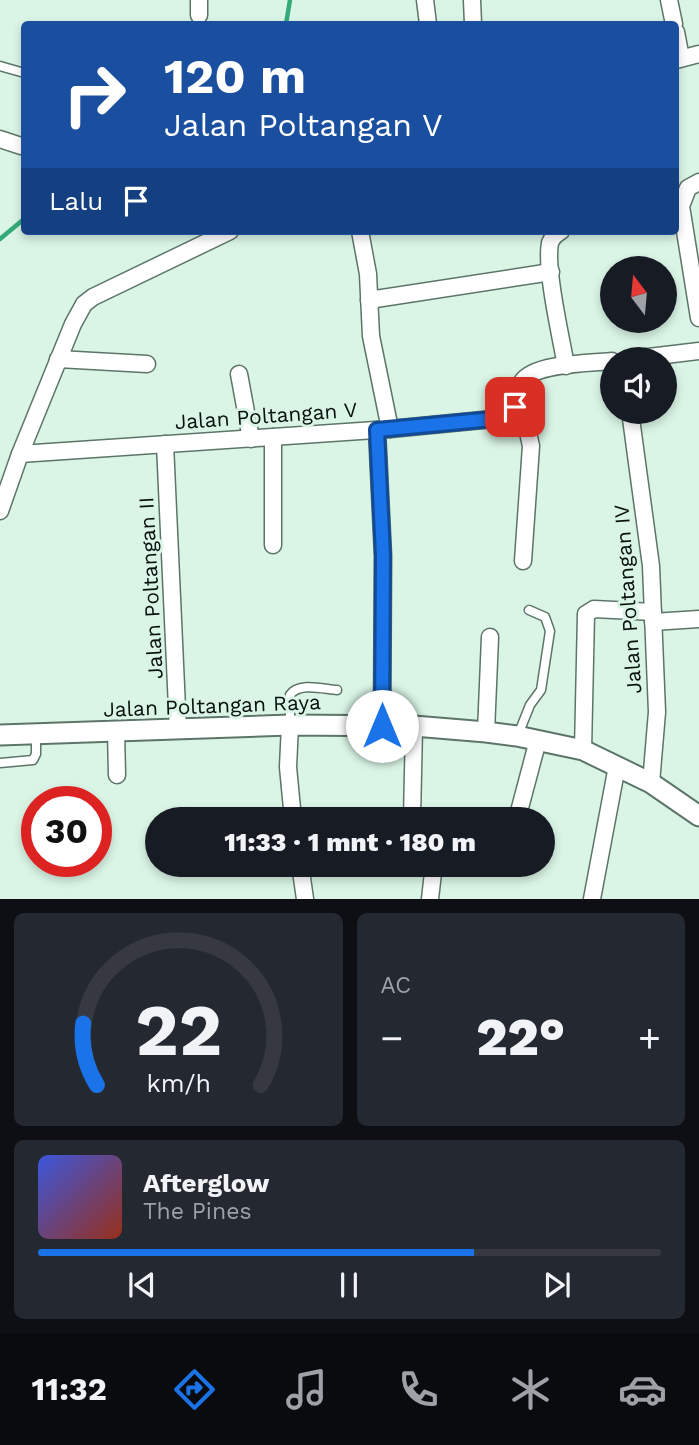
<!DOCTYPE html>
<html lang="id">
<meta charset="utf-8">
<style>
body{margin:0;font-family:"Work Sans",sans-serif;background:#242831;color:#f1f3f6;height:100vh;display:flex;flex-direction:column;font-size:26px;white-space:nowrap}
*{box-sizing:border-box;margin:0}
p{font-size:23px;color:#9ea1a6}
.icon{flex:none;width:38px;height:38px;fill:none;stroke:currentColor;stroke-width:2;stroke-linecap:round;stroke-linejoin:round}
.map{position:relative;height:899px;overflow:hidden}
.details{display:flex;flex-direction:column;gap:14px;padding:14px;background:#0d0f14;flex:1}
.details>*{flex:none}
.banner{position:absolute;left:21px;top:21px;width:658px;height:214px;border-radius:7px;box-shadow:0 4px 10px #0003;background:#1a4fa0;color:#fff;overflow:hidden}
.needle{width:46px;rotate:344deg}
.controls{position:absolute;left:600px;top:256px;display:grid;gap:14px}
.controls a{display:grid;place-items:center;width:77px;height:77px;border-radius:50%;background:#171b24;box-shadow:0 4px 10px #0003;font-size:35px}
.speed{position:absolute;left:21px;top:786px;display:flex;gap:14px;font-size:35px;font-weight:700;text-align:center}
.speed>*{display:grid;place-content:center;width:91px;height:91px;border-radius:50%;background:#171b24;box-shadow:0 4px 10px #0003;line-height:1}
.speed .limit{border:10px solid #d22;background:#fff;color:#111}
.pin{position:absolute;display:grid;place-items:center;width:60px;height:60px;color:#fff;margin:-30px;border-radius:14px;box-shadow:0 4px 10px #0006}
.me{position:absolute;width:77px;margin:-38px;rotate:0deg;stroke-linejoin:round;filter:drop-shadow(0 0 5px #0008)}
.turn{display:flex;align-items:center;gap:24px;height:147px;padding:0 28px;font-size:32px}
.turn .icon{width:91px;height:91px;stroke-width:2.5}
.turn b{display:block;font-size:49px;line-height:60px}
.then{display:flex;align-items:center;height:66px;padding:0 28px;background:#0003;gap:14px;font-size:26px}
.big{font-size:52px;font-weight:800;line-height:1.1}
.details .widget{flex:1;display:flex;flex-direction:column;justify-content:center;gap:10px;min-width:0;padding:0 24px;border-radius:10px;background:#242831}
.details .dial{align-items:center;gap:0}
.dial svg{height:182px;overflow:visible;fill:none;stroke:#363941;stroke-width:7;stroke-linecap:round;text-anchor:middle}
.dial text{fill:#f1f3f6;stroke:none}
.song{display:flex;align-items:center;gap:21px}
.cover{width:84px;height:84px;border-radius:10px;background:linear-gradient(135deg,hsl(230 70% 55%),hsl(10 70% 35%))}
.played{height:7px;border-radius:4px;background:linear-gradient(90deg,#1a73e8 70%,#363941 70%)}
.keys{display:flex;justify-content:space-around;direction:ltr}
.heat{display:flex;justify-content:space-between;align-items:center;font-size:38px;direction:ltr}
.details .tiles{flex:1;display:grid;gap:14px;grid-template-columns:1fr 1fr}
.widget:last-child{grid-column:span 2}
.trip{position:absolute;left:145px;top:807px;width:410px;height:70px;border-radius:35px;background:#171b24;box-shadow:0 4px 10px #0003;font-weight:800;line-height:70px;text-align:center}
.menu{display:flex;height:112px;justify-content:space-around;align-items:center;background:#090b0e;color:#9ea1a6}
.menu .icon{width:49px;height:49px}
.menu .current{color:#1a73e8}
.menu b{font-size:32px;color:#f1f3f6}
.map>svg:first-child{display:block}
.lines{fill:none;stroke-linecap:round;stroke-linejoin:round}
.stream{stroke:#33ac7a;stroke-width:4.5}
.service-casing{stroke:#5c7568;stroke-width:11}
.minor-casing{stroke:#5c7568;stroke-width:19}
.tertiary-casing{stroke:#5c7568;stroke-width:23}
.service{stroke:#fff;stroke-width:8}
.minor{stroke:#fff;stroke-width:16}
.tertiary{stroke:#fff;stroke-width:19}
.route-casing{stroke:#114b97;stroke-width:18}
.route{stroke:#1a73e8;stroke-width:12}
.labels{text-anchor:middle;stroke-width:6;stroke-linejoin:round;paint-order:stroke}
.street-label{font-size:21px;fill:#08110d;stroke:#daf5e6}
</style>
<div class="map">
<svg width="699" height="899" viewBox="0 0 699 899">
<rect width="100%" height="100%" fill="#daf5e6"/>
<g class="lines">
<!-- stream -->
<g class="stream">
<path d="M286,24L290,0"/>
<path d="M0,239L24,219"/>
</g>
<!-- service casing -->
<g class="service-casing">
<g id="service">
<path d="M0,66L21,72"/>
<path d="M290,725V695C299,682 323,689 337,690"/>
<path d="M518,735L530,705L541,690L550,631L545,617L529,610"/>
<path d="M0,763L33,760L36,754V734"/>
</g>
</g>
<!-- minor casing -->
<g class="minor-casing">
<g id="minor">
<path d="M199,0V15"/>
<path d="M425,0L428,24"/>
<path d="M472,0L473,24"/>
<path d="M669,0L674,24"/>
<path d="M676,32L681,58"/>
<path d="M676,60L699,54"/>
<path d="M0,139L21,146"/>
<path d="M699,182L688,188L681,206L699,318"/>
<path d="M360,231L368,274L371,336L390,429"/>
<path d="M561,231C556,234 552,237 550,243C545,269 561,337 566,366"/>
<path d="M369,300L551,272"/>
<path d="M58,359L147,364"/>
<path d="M632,359L699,351"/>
<path d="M239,374L251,439"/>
<path d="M630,411L651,566L657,712L651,783"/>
<path d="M511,412L527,428L531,446L523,561"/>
<path d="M377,430L383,556L382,726"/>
<path d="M165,444L178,730"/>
<path d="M20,454L390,429L493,419L511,412C519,403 516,391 522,382C533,363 592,363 612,361"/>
<path d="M0,511L20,454L73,324L84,304L93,297L230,231"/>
<path d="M273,545V437"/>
<path d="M653,622L699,619"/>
<path d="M290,725L288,767L293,819"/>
<path d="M116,731L117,775"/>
<path d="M486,732L490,637"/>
<path d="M583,750L586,614L594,609L653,612"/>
<path d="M412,819L414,726"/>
<path d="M517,819L538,740"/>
<path d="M300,864L305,899"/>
<path d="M430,899L434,864"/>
<path d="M592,899L617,766"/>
</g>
</g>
<!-- tertiary casing -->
<g class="tertiary-casing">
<path id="tertiary" d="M0,735L290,725L414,726L486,732L517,736L583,750L651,783L699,816"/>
</g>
<!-- service -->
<use href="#service" class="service"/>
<!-- minor -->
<use href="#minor" class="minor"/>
<!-- tertiary -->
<use href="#tertiary" class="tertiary"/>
</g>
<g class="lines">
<!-- route casing -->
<g class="route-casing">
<path id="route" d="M382,726L383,556L377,430L493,419L511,412L515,407"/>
</g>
<!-- route -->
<use href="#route" class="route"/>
</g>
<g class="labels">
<!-- street labels -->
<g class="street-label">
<text transform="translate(266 416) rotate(-4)" y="7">Jalan Poltangan V</text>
<text transform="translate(151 588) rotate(-93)" y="7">Jalan Poltangan II</text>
<text transform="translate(628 599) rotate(-94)" y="7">Jalan Poltangan IV</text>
<text transform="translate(212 706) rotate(-2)" y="7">Jalan Poltangan Raya</text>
</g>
</g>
</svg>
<div class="controls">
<a><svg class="needle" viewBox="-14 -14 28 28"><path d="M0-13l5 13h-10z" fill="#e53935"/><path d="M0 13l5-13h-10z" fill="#9ea1a6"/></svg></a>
<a><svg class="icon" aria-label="sound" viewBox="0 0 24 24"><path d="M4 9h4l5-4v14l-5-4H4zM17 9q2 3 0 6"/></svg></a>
</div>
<div class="speed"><div class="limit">30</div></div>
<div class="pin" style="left:515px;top:407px;background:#d93025"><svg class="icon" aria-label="arrive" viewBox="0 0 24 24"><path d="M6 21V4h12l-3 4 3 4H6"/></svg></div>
<svg class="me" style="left:382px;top:726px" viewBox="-20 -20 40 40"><circle r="19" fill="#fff"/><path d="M0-13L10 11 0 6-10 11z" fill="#1a73e8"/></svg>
<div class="trip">11:33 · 1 mnt · 180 m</div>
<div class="banner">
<div class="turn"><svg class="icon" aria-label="right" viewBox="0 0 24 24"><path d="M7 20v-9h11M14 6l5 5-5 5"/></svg><div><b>120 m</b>Jalan Poltangan V</div></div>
<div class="then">Lalu<svg class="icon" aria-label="arrive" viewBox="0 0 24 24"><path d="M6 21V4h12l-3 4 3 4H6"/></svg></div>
</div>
</div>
<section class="details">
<div class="tiles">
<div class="widget dial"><svg viewBox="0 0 100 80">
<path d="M14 69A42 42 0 1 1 86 69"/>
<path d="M14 69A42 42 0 0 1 8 42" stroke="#1a73e8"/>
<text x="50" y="56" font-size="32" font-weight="700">22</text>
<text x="50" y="72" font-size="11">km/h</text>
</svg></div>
<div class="widget"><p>AC</p>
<div class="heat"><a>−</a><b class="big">22°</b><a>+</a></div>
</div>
<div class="widget">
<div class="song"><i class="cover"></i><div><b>Afterglow</b><p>The Pines</p></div></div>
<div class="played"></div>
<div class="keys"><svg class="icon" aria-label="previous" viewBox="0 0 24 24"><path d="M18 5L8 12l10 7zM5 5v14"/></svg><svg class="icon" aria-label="pause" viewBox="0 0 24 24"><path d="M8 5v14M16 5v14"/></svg><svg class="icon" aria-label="next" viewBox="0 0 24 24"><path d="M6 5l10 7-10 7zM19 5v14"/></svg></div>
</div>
</div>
</section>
<nav class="menu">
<b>11:32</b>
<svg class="icon current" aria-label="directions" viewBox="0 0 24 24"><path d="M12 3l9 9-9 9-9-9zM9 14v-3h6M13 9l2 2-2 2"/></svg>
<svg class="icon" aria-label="music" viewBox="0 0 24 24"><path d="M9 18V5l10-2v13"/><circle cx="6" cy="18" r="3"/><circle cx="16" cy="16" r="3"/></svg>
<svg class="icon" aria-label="phone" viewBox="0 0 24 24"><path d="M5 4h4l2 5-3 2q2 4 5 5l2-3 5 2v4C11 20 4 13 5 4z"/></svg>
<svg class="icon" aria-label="climate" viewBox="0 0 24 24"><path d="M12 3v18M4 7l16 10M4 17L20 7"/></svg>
<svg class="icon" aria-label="car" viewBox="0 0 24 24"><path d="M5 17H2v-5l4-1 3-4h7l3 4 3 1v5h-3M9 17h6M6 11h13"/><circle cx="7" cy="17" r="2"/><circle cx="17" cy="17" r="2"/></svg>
</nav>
